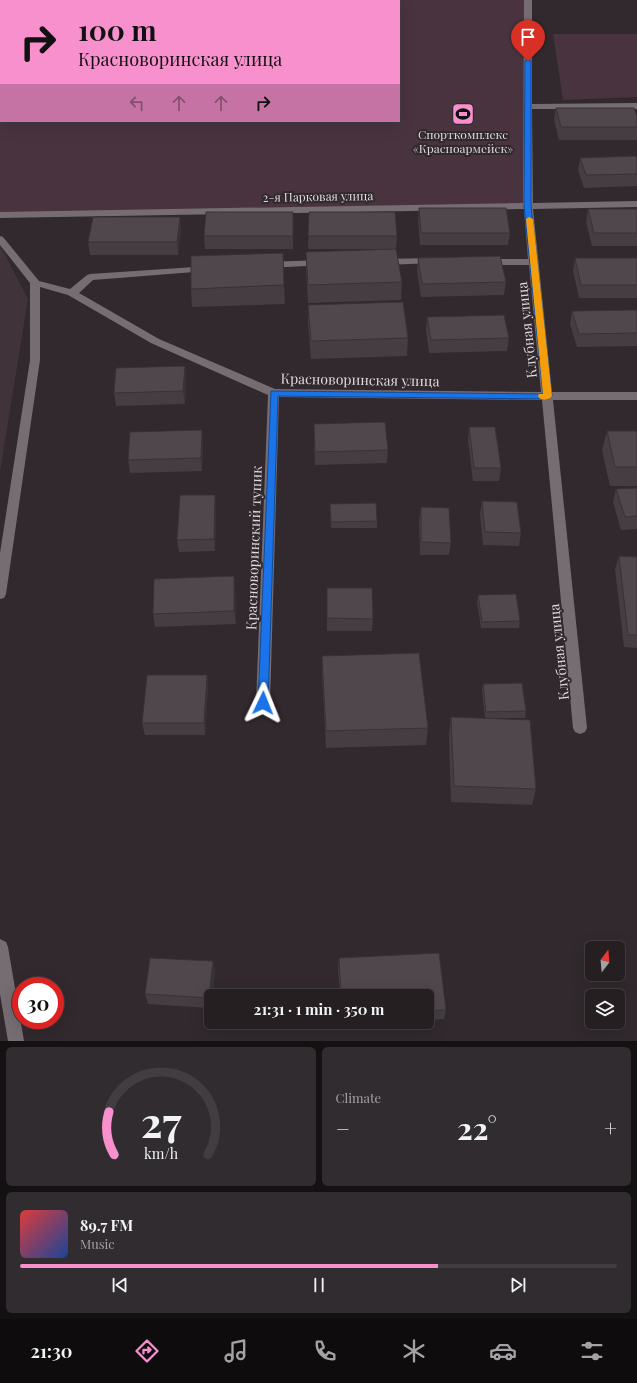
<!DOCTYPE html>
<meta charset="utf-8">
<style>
body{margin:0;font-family:"Playfair Display",serif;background:#312c2f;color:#f1f3f6;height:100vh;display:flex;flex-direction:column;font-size:15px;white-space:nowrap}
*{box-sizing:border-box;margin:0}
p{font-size:13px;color:#a3a2a5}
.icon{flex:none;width:22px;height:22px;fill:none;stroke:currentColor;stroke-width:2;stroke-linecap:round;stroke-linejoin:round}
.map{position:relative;height:1041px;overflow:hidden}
.panel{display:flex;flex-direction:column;gap:6px;padding:6px;background:#141113;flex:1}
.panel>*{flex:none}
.banner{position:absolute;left:0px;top:0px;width:400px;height:122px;box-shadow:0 4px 16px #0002,0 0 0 1px #423d40;background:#f790cd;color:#111;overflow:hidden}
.needle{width:26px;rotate:16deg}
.controls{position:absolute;left:585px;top:941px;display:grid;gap:8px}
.controls a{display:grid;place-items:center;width:40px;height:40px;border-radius:6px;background:#251f22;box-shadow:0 4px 16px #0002,0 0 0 1px #423d40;font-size:20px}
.speed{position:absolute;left:12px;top:977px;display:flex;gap:8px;font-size:20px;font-weight:700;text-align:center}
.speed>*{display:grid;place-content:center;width:52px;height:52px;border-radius:50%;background:#251f22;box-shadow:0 4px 16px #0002,0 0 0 1px #423d40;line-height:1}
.speed .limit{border:6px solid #d22;background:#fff;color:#111}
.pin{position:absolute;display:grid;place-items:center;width:34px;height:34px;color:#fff;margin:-41px -17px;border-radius:50% 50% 50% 0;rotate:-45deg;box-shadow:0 0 4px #0007}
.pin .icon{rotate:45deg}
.me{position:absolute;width:44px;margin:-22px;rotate:2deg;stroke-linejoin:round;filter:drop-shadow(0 0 3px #0008)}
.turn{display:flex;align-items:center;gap:14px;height:84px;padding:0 12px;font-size:18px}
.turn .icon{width:52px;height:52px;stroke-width:2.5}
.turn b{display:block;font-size:28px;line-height:34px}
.lanes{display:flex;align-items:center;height:38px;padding:0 12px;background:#0003;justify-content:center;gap:20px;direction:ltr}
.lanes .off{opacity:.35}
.big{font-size:30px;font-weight:700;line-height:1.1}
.panel .widget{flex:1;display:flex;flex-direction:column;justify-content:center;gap:6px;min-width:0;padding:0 14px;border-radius:6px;background:#312c2f}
.panel .dial{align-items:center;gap:0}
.dial svg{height:104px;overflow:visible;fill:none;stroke:#423d40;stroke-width:7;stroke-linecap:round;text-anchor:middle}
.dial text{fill:#f1f3f6;stroke:none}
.song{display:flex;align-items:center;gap:12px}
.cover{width:48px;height:48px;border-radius:6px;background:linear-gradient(135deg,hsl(0 70% 55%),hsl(220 70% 35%))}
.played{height:4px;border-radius:2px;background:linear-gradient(90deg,#f790cd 70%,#423d40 70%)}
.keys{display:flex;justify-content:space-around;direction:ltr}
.heat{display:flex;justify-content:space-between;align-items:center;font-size:22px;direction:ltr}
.panel .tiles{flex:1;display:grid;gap:6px;grid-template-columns:1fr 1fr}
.widget:last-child{grid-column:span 2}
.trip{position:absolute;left:204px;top:989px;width:230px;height:40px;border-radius:6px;background:#251f22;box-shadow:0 4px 16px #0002,0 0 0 1px #423d40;font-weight:700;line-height:40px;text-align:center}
.tabs{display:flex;height:64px;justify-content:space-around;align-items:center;background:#0f0c0e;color:#a3a2a5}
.tabs .icon{width:28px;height:28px}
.tabs .current{color:#f790cd}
.tabs b{font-size:18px;color:#f1f3f6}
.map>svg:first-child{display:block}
.built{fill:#40333a}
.green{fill:#49333f;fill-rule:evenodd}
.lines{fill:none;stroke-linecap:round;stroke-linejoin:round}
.street{fill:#766d72;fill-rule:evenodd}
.wall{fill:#453d41}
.shaded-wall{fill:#383235}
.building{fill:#50474c;stroke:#383235}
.route{fill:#1a73e8;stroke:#114b97}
.slow{fill:#f59e0b}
.labels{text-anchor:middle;stroke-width:4;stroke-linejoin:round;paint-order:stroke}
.far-poi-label{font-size:12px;fill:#dfdadc;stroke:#31292d}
.far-street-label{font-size:12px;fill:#dfdadc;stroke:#31292d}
.street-label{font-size:14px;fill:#dfdadc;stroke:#31292d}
</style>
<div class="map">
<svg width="637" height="1041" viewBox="0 0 637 1041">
<rect width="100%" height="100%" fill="#31292d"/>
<!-- built -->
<path class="built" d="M0,245L28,299L0,472Z"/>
<!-- green -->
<g class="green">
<path d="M0,0H528V206L0,215ZM1,1H399V121H1Z"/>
<path d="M553,34H637V97L563,100Z"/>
</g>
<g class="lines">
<!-- street -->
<g class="street">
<path d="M524,0H532V104L637,103V109H532L533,203L637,201V207L533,209L552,392H637V400H553L587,728L585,732L580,734L575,732L573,728L542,400L279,397L270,703L268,707L263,709L258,707L256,703L268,395L151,343L68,295L40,287V360L6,594L4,598L0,599V553L30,360V283L0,245V236L3,237L39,281L70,289L87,275L90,274L210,266L212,268L207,271L93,280L79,293L159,339L275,389L541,392L529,265H485L480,262L485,259H528L524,209L0,218V212L523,203Z"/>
<path d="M433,258L436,259L438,261L436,263L383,265L378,262L383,259Z"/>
<path d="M323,260L328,263L326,265L267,268L262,265L267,262Z"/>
<path d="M0,939L6,942L8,947L24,1041H8L0,994Z"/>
</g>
</g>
<!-- wall -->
<g class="wall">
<path d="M556,108L637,116V140H559L554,120Z"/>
<path d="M91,121H115L91,122Z"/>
<path d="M580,158L637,159V186L584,188L578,170Z"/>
<path d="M419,208L510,233L508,245H420L418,221Z"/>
<path d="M588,209H637V246H592L586,222Z"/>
<path d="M309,212L397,236L396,249H308Z"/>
<path d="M180,217L181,230L178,255H90L88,242Z"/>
<path d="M293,225V249H205L204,236Z"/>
<path d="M306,252L402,282L401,300L308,303L306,270Z"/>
<path d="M418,258L506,282L504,295L421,297L417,271Z"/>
<path d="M575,258H637V298H579L573,271Z"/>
<path d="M284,285L285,304L192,307L191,289Z"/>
<path d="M308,305L408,338L407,356L311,359L308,323Z"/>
<path d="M637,310V346L577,347L570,324L572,311Z"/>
<path d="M427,317L509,338L507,351L429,353L426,330Z"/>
<path d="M185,366L186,379L185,404L116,406L114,393Z"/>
<path d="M314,424L388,450L387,463L315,465L314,437Z"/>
<path d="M469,427L501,468L499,481H473L468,440Z"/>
<path d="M202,430L203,443L202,471L130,473L128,460Z"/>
<path d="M607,431H637V486H610L602,450Z"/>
<path d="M637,488V529L621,530L613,502L616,489Z"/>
<path d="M215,495L216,508L215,551L179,552L177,540Z"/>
<path d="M482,501L521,533L519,546L483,545L480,514Z"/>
<path d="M330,504L377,521V528H331Z"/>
<path d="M421,507L451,543L449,555H420L419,520Z"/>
<path d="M619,556L637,557V648L624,647L615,569Z"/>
<path d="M234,576L235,589L236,624L155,627L153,614Z"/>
<path d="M327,588L373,619L372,631H327Z"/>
<path d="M478,595L520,621L519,628H481L477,602Z"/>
<path d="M322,656L428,728L426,745L326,748L322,674Z"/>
<path d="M207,675L208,687L205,735H145L142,723Z"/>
<path d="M483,684L526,711L525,718H485L482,690Z"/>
<path d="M451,717L536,789L532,805L451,802L449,734Z"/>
<path d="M439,953L446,1010L444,1019L427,1020V996H340L338,968L339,958Z"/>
<path d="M213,961L215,972L212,996H211L210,1008L148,1004L145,994Z"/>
<path d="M342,1022H385L342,1024Z"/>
</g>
<!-- shaded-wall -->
<g class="shaded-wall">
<rect x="0" y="67" width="1" height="23"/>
<path d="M180,217L181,230L178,255L177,242Z"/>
<path d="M185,366L186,379L185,404L183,391Z"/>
<path d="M202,430L203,443L202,471L201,458Z"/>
<path d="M215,495L216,508L215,551L214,539Z"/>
<path d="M234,576L235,589L236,624L234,611Z"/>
<path d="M207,675L208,687L205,735L204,723Z"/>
<path d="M213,961L215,972L212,996H211L210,1008L209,998Z"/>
</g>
<!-- building -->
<g class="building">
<path d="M0,0H45L47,1H1V67H0Z"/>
<path d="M556,108H634L637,116V127H561Z"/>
<path d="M636,156L637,159V174L586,175L580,158Z"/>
<path d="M419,208H506L510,233H421Z"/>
<path d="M588,209H637V233H594Z"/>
<path d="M206,212H293V236H204Z"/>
<path d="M309,212H395L397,236H308Z"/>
<path d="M93,217H180L177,242H88Z"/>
<path d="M396,249L402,282L308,285L306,252Z"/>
<path d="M283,253L284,285L191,289V256Z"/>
<path d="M500,256L506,282L422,284L418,258Z"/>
<path d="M575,258H637V285H581Z"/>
<path d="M403,302L408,338L311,341L308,305Z"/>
<path d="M637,310V333L579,334L572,311Z"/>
<path d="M504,315L509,338L431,340L427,317Z"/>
<path d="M185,366L183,391L114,393L116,368Z"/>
<path d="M385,422L388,450L315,452L314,424Z"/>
<path d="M469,427H495L501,468H474Z"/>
<path d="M202,430L201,458L128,460L130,432Z"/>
<path d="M607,431H637V467H615Z"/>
<path d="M637,488V516L625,517L616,489Z"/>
<path d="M180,495H215L214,539L177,540Z"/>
<path d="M482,501L517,502L521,533L485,532Z"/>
<path d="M376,503L377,521L331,522L330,504Z"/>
<path d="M421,507L449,508L451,543L421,542Z"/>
<path d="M619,556L637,557V635H628Z"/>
<path d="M234,576V611L153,614L154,579Z"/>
<path d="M327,588H372L373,619L327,618Z"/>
<path d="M516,594L520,621L482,622L478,595Z"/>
<path d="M419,653L428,728L326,731L322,656Z"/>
<path d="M147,675H207L204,723H142Z"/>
<path d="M522,683L526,711L486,712L483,684Z"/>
<path d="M451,717L530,720L536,789L454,786Z"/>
<path d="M439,953L446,1010L427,1011V996H341L339,958Z"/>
<path d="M150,958L213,961L209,998L145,994Z"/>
</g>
<!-- route -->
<path class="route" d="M528,59L531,61V206L552,396L548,399L278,396L268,703L266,706L263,708L259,706L258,703L271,391L543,394L524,206L525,61Z"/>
<!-- slow -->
<path class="slow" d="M529,217L533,219L552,396C549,401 540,401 538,396L539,394H543L526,219Z"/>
<!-- icons -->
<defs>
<g id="stadium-square" transform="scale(1.15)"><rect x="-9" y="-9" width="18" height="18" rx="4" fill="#f790cd" stroke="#31292d"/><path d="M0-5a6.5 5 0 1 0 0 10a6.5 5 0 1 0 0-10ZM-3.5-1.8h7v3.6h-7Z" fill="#111"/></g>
</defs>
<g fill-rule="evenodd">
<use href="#stadium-square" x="463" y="114"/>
</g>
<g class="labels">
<!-- far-poi labels -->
<g class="far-poi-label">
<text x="463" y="139">Спорткомплекс<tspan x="463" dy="14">«Красноармейск»</tspan></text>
</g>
<!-- far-street labels -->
<g class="far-street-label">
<text transform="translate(318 197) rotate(-1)" y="4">2-я Парковая улица</text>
</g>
<!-- street labels -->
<g class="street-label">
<text transform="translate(527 330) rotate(-96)" y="5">Клубная улица</text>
<text transform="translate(360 380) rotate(1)" y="5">Красноворинская улица</text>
<text transform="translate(254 548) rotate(-88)" y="5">Красноворинский тупик</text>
<text transform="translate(559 652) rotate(-96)" y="5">Клубная улица</text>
</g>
</g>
</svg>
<div class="controls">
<a><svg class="needle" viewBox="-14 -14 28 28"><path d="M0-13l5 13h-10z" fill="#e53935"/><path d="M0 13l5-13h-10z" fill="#a3a2a5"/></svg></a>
<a><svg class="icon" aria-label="layers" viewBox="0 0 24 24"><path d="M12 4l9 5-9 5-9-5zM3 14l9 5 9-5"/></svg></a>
</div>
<div class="speed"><div class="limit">30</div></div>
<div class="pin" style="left:528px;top:61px;background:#d93025"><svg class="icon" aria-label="arrive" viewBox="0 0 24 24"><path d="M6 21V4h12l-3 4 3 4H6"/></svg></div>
<svg class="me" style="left:263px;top:703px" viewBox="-20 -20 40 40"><path d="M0-17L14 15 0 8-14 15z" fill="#1a73e8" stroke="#fff" stroke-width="4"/></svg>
<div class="trip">21:31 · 1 min · 350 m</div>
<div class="banner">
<div class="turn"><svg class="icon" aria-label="right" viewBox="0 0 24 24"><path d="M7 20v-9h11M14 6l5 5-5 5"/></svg><div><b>100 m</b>Красноворинская улица</div></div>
<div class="lanes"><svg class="icon off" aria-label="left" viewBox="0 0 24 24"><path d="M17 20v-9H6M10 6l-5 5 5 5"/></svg><svg class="icon off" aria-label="ahead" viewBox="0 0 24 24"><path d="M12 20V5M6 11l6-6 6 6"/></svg><svg class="icon off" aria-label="ahead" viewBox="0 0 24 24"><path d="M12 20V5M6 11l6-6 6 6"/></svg><svg class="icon" aria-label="right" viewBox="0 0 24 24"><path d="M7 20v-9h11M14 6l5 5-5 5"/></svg></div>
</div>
</div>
<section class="panel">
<div class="tiles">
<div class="widget dial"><svg viewBox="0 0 100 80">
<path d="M14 69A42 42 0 1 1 86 69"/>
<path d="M14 69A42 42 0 0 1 10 36" stroke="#f790cd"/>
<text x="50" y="56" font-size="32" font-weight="700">27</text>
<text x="50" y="72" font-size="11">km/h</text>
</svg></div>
<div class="widget"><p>Climate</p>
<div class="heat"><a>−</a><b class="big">22°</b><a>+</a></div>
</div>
<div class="widget">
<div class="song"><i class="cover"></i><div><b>89.7 FM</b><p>Music</p></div></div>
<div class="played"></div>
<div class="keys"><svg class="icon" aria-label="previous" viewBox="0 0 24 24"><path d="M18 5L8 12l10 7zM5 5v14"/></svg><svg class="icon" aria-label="pause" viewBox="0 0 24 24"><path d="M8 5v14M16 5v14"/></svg><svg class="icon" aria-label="next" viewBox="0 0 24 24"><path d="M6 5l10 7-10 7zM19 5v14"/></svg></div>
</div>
</div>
</section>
<nav class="tabs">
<b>21:30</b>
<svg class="icon current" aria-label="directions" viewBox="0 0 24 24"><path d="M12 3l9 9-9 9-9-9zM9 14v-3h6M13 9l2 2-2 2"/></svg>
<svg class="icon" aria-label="music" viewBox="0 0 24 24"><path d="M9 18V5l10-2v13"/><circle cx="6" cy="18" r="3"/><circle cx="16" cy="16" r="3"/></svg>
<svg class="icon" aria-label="phone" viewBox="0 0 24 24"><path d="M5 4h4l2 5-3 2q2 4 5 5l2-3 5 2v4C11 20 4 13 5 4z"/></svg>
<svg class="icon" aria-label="climate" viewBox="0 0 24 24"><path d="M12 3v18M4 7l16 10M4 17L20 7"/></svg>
<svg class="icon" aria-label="car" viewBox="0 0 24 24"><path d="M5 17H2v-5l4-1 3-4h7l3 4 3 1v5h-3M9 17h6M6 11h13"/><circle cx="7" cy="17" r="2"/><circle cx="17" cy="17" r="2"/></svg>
<svg class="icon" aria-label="filters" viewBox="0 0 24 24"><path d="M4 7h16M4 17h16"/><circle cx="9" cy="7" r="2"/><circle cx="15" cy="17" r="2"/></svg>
</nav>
